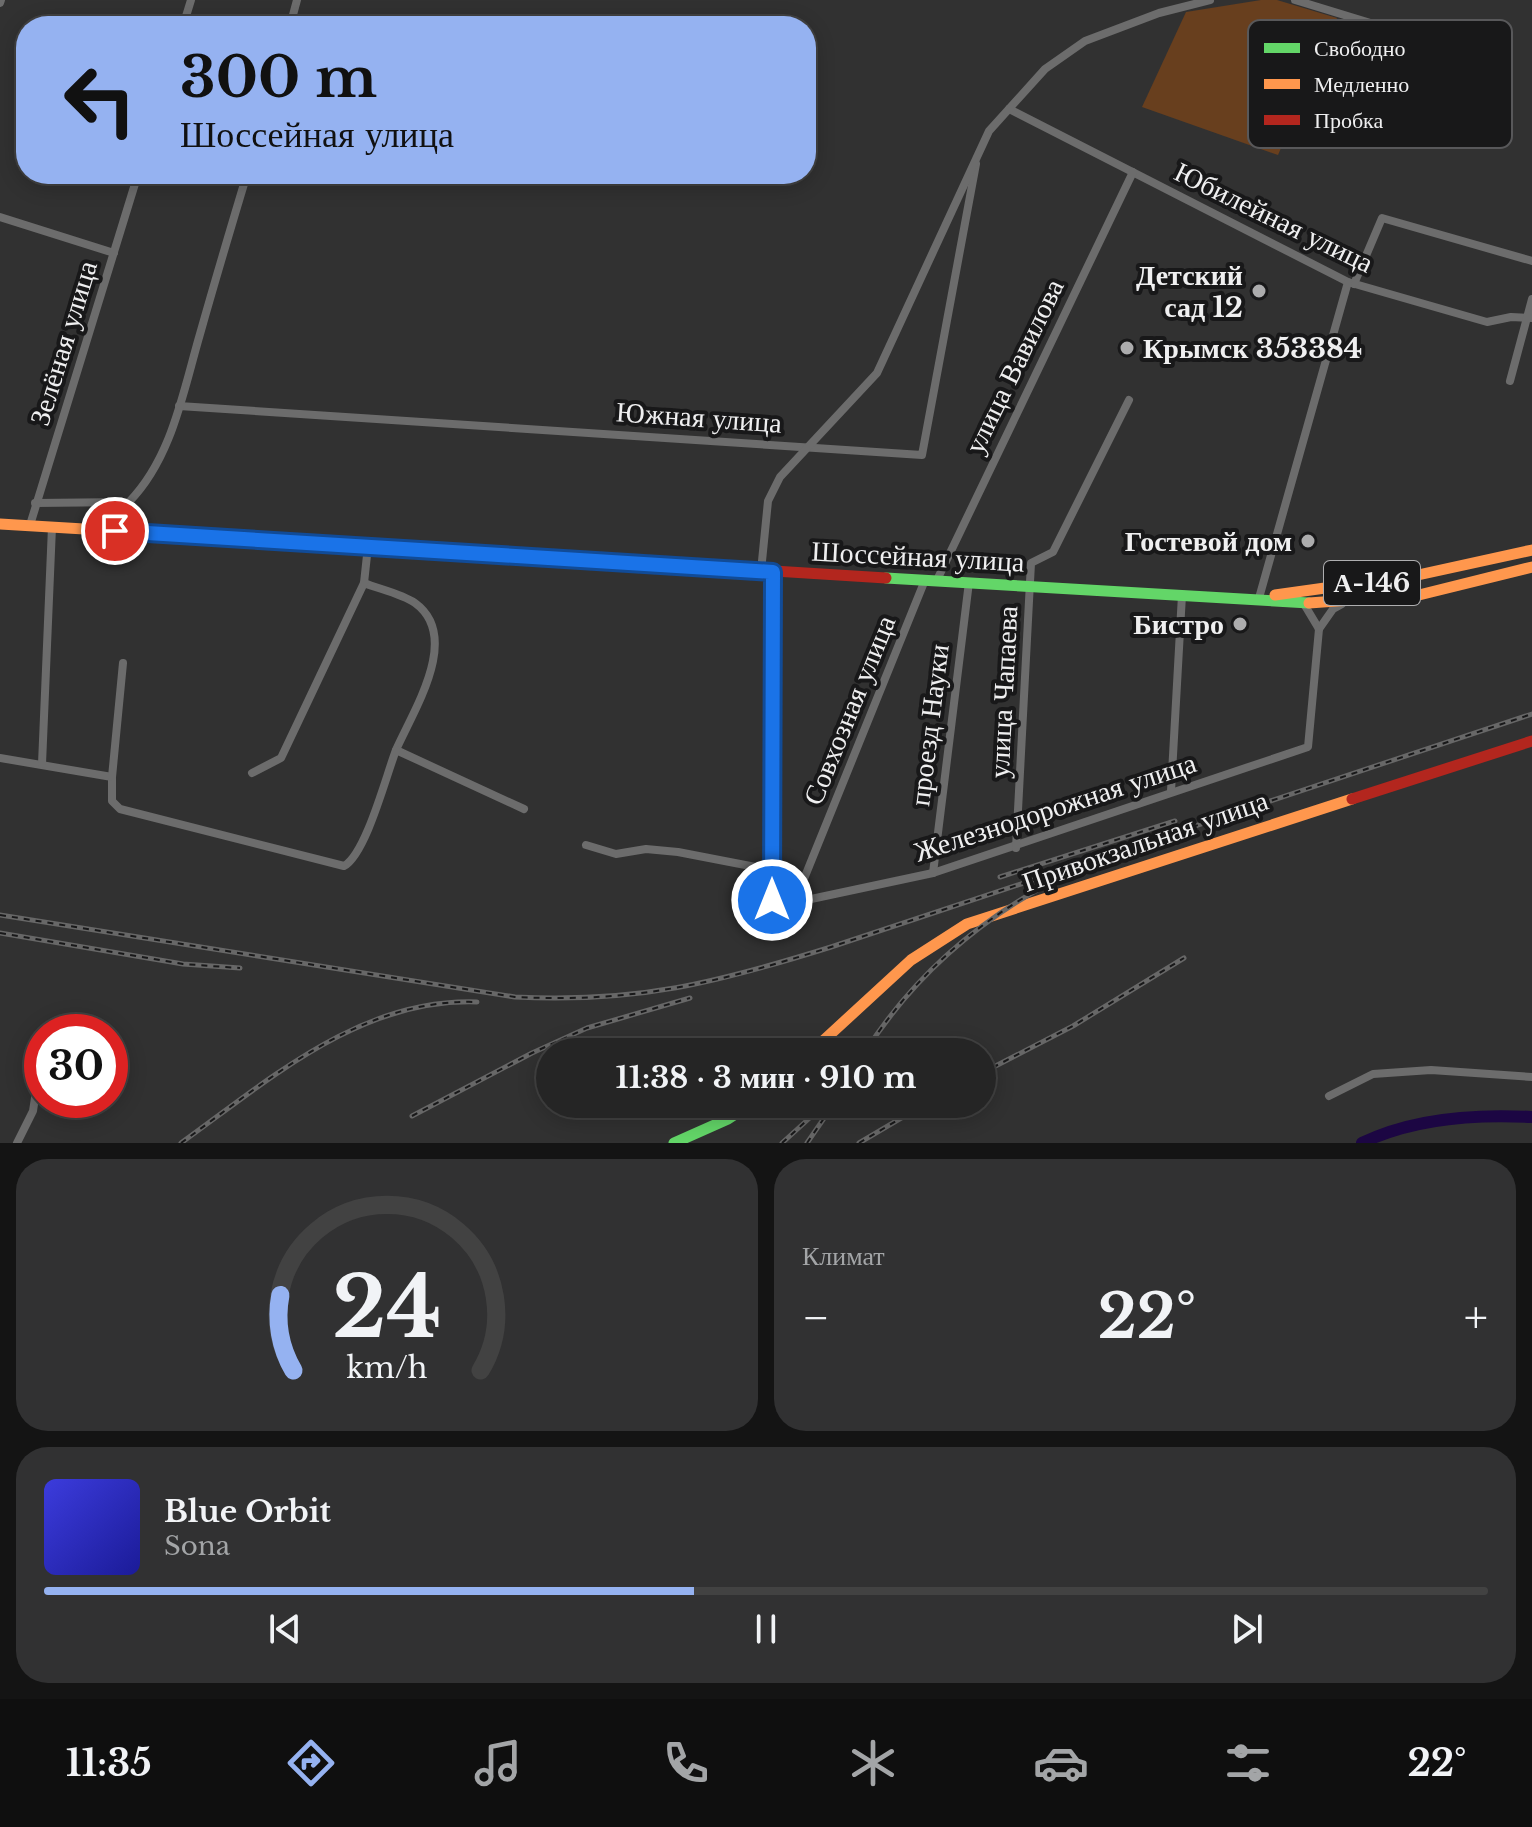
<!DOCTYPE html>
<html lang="ru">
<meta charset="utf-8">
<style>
body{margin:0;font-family:"Libre Baskerville",serif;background:#313132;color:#f1f3f6;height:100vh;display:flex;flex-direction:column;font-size:30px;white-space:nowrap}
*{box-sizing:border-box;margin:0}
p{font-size:26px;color:#a3a5a7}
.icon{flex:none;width:44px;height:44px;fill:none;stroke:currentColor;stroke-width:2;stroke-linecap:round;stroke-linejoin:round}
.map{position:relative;height:1143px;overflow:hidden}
.sheet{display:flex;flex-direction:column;gap:16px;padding:16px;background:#141414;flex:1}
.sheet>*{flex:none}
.top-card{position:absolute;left:16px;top:16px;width:800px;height:168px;border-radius:32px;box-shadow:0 4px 20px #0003,0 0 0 2px #424242;background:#95b2f1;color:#111;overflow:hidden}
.speed{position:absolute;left:24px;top:1014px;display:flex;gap:16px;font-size:40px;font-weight:700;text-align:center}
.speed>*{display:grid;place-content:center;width:104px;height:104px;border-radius:50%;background:#252525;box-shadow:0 4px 20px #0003,0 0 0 2px #424242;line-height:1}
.speed .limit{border:12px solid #d22;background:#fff;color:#111}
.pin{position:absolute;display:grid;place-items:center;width:68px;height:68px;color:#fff;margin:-34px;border:4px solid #fff;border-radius:50%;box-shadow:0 2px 8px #0007}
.me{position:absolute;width:88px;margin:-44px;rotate:0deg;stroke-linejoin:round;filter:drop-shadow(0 0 6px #0008)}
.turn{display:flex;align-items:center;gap:28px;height:168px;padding:0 32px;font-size:36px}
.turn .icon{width:104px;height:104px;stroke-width:2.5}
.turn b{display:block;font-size:56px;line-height:68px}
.big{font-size:60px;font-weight:700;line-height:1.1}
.sheet .card{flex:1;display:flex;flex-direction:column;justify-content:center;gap:12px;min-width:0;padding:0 28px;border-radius:32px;background:#313132}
.sheet .dial{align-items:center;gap:0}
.dial svg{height:208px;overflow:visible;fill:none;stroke:#424242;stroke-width:7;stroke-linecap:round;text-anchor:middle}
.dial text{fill:#f1f3f6;stroke:none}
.song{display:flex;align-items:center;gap:24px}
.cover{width:96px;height:96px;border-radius:12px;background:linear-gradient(135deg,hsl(240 70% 55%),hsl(240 70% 35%))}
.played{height:8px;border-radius:4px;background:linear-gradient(90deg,#95b2f1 45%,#424242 45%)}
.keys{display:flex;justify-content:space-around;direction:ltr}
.heat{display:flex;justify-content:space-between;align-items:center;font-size:44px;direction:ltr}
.sheet .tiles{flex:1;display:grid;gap:16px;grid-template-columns:1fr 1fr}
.card:last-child{grid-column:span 2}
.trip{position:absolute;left:536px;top:1038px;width:460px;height:80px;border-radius:40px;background:#252525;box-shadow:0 4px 20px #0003,0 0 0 2px #424242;font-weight:700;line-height:80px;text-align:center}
.menu{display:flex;height:128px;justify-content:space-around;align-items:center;background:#0f0f0f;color:#a3a5a7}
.menu .icon{width:56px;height:56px}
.menu .active{color:#95b2f1}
.menu b{font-size:36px;color:#f1f3f6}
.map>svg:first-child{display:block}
.green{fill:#683f1e}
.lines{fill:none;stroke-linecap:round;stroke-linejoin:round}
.river{stroke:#1c0643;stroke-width:12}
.street{stroke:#6c6c6c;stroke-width:8}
.fast{stroke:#63d668;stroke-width:11}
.slow{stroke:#ff974d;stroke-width:11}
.jam{stroke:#b3261e;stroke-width:11}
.rail-casing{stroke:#676767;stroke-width:5}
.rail{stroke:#181819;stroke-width:2;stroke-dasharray:6;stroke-linecap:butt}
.route-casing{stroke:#114b97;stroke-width:20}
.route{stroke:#1a73e8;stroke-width:14}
.poi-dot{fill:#acacad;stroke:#181819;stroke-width:3}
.labels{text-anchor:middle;stroke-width:8;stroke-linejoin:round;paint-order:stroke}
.shield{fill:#181819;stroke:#aeaeb0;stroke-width:2}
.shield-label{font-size:26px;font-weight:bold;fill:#efeff0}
.street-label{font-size:28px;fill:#efeff0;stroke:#181819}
.poi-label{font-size:28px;font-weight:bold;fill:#efeff0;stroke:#181819;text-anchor:end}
.key{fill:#181819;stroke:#58585a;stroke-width:2}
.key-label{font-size:22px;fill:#efeff0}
</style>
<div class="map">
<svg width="1532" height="1143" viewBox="0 0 1532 1143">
<rect width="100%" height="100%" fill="#313131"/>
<!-- green -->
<path class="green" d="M1261,0H1277L1337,18L1278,155L1142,107L1186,12Z"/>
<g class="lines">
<!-- river -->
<path class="river" d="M1362,1143C1413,1118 1476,1114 1532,1117"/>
<!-- street -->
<g class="street">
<path d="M1295,0L1413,36"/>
<path d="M0,3L1,0"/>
<path d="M183,26L191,0"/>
<path d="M290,26L297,0"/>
<path d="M1009,109L1348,282L1487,322L1511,317L1532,318"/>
<path d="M0,217L114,253"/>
<path d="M1354,284L1382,218L1532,261"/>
<path d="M1510,381L1532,299"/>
<path d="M179,406L922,455L976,164"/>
<path d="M35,503L129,502C172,458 183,392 200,334C215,281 231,227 247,174"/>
<path d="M30,525L138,174"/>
<path d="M761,571L768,501L780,477L877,373L989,131L1045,69L1085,41L1159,13L1210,0"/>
<path d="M773,572L771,896L783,905L933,873L1308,747L1319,629L1304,604"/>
<path d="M937,580L1133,172"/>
<path d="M364,583C379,589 402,594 415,603C462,637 413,711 396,750L524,809"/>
<path d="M1259,598L1348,282"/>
<path d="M1319,629L1333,609L1342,604"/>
<path d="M0,758L112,777V801L120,809L344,866C366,854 386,776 396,750"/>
<path d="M42,764L52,527"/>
<path d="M252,773L281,758L364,583L368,546"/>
<path d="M112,777L123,663"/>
<path d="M1171,791L1182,595"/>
<path d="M586,845L616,854L646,849L678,852L771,870"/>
<path d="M1016,848L1031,563L1053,552L1129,400"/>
<path d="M933,873L969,582"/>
<path d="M795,901L925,580"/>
<path d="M1329,1096L1373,1074L1431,1070L1532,1077"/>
<path d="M17,1143L33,1111L41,1058"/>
</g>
<!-- fast -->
<g class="fast">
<path d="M886,578L1309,603"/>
<path d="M674,1143L728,1119L751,1104"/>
</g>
<!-- slow -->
<g class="slow">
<path d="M0,524L602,560"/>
<path d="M1275,595L1418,575L1532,550"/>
<path d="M1309,603L1419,595L1532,567"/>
<path d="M811,1052L911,960L967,924L1352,799"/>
</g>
<!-- jam -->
<g class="jam">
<path d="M602,560L886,578"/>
<path d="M1352,799L1532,741"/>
</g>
<!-- rail casing -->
<g class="rail-casing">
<g id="rail">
<path d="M1000,877L1175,821"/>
<path d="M0,915L515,997C638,1003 716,983 831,947L1532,714"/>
<path d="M0,933L183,964L240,968"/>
<path d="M865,1052C911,980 971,926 1046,885"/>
<path d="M982,1073L1073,1026L1184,958"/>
<path d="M412,1116L532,1053L587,1028L690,998"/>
<path d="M181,1143C270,1079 361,998 477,1002"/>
<path d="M782,1143L825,1104"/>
<path d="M807,1143L829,1111"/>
<path d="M859,1143L925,1104"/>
</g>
</g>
<!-- rail -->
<use href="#rail" class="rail"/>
</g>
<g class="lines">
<!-- route casing -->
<g class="route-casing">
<path id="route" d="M115,531L773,572L772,900"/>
</g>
<!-- route -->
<use href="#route" class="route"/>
</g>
<!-- markers -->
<g class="poi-dot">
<circle cx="1259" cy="291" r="8"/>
<circle cx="1127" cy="348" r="8"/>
<circle cx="1308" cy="541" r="8"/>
<circle cx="1240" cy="624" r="8"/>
</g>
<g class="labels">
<!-- shield labels -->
<rect class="shield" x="1324" y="561" width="96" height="44" rx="6"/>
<g class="shield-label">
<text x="1372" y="592">А-146</text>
</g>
<!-- street labels -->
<g class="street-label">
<text transform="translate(1274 217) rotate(26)" y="10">Юбилейная улица</text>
<text transform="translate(63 343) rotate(-73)" y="10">Зелёная улица</text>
<text transform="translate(1014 366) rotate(-64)" y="10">улица Вавилова</text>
<text transform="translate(699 417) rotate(4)" y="10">Южная улица</text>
<text transform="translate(918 556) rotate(3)" y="10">Шоссейная улица</text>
<text transform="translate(1003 692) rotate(-87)" y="10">улица Чапаева</text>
<text transform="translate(849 710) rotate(-68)" y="10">Совхозная улица</text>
<text transform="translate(929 725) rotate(-83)" y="10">проезд Науки</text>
<text transform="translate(1055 807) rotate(-18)" y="10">Железнодорожная улица</text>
<text transform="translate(1145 841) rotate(-19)" y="10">Привокзальная улица</text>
</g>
<!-- poi labels -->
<g class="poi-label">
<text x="1243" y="285">Детский<tspan x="1243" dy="32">сад 12</tspan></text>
<text x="1143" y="358" text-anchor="start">Крымск 353384</text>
<text x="1292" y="551">Гостевой дом</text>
<text x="1224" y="634">Бистро</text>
</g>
</g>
<!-- legend -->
<rect x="1248" y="20" width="264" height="128" rx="12" class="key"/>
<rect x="1264" y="43" width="36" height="10" fill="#63d668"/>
<rect x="1264" y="79" width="36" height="10" fill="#ff974d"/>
<rect x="1264" y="115" width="36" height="10" fill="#b3261e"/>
<g class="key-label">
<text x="1314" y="56">Свободно</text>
<text x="1314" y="92">Медленно</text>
<text x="1314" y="128">Пробка</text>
</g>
</svg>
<div class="speed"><div class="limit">30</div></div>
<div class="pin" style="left:115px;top:531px;background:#d93025"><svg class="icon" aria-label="arrive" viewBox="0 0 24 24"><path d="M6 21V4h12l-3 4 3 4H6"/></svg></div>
<svg class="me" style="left:772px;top:900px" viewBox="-20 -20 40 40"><circle r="17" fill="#1a73e8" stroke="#fff" stroke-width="3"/><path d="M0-11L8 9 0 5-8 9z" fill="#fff"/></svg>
<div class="trip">11:38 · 3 мин · 910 m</div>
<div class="top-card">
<div class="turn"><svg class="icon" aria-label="left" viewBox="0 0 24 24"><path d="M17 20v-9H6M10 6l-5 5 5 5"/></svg><div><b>300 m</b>Шоссейная улица</div></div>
</div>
</div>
<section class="sheet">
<div class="tiles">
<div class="card dial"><svg viewBox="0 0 100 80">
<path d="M14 69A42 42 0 1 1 86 69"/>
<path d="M14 69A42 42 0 0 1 9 40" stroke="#95b2f1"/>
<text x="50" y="56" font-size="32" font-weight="700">24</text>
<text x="50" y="72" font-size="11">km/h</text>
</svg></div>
<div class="card"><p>Климат</p>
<div class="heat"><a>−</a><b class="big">22°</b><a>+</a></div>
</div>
<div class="card">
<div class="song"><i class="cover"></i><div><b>Blue Orbit</b><p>Sona</p></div></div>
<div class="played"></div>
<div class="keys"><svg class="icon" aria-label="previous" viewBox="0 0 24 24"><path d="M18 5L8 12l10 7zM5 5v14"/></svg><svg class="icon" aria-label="pause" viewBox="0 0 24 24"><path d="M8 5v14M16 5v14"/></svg><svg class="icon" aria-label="next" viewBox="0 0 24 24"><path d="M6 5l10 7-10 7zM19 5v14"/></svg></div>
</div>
</div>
</section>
<nav class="menu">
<b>11:35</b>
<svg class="icon active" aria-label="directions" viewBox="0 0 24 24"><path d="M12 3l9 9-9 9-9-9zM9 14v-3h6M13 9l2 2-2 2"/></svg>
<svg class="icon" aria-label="music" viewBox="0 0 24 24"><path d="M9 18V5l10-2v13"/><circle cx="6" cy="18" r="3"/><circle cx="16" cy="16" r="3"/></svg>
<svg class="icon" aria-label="phone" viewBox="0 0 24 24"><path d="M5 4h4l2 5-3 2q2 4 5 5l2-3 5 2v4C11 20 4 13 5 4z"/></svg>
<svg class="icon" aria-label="climate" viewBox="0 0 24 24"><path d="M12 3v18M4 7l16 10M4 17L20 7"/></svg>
<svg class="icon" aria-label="car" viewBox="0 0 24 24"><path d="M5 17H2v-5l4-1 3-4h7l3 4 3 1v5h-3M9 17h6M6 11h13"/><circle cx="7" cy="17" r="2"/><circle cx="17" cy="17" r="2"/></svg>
<svg class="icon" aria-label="filters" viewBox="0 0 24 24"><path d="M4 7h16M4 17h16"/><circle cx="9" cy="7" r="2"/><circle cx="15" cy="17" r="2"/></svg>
<b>22°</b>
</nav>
